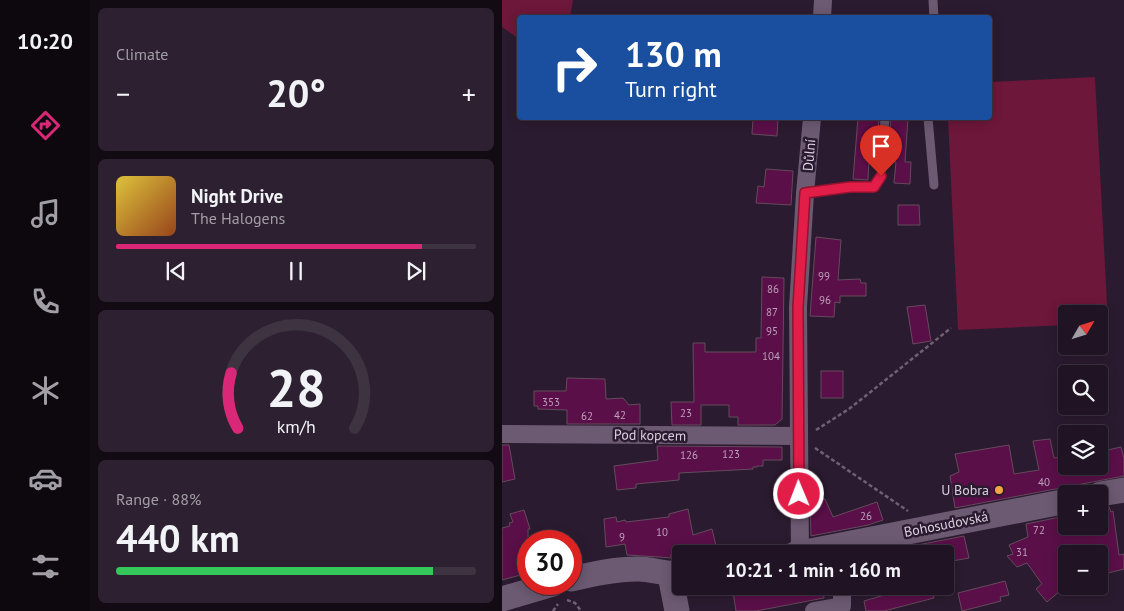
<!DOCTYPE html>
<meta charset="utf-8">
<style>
body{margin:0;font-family:"PT Sans",sans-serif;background:#2d2131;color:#f1f3f6;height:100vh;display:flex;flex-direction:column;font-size:19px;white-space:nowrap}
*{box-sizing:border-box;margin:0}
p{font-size:16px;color:#a29ea6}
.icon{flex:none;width:28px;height:28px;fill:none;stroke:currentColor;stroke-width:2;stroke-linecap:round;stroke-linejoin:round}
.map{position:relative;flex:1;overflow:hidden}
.sheet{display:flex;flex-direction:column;gap:8px;padding:8px;background:#120b14;width:412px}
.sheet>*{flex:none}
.guide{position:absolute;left:15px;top:15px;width:475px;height:105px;border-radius:5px;box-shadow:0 2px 12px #0003,0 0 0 1px #3d3341;background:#1a4fa0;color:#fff;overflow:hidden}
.needle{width:32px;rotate:51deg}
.tools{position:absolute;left:556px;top:305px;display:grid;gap:10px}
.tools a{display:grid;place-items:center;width:50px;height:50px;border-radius:5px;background:#201424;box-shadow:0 2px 12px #0003,0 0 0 1px #3d3341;font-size:25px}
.speed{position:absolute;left:15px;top:530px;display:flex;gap:10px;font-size:25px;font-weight:700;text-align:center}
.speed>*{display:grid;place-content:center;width:65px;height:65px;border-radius:50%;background:#201424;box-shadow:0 2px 12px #0003,0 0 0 1px #3d3341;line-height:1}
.speed .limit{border:8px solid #d22;background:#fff;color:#111}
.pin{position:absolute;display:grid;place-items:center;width:42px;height:42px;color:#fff;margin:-51px -21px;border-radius:50% 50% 50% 0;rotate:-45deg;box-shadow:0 0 5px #0007}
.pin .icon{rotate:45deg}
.me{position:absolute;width:55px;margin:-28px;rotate:359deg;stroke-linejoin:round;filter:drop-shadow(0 0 4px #0008)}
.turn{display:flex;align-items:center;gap:18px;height:105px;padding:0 25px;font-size:22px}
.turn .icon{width:65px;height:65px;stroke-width:2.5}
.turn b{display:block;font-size:35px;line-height:42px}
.big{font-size:38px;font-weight:800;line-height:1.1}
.sheet .card{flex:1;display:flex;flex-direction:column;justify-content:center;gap:8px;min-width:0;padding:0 18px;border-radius:8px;background:#2d2131}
.sheet .dial{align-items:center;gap:0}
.dial svg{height:130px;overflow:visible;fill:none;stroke:#3d3341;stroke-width:7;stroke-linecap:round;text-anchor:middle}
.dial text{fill:#f1f3f6;stroke:none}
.song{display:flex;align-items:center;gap:15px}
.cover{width:60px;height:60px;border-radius:8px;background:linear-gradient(135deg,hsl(50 70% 55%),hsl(20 70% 35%))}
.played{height:5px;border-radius:2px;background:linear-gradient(90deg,#db2777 85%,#3d3341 85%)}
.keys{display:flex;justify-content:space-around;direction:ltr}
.heat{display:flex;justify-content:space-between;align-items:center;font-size:28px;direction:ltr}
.charge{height:8px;border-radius:4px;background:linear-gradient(90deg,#34c759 88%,#3d3341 0)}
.trip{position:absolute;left:170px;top:545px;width:282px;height:50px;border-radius:5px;background:#201424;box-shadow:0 2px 12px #0003,0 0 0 1px #3d3341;font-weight:800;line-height:50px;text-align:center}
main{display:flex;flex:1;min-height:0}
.tabs{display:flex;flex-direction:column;width:90px;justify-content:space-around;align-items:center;background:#0d080e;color:#a29ea6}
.tabs .icon{width:35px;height:35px}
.tabs .active{color:#db2777}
.tabs b{font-size:22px;color:#f1f3f6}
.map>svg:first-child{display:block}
.green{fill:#6d173a}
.building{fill:#5a0f48;stroke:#654a5c}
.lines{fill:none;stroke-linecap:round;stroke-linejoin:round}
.path{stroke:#6f6173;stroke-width:2.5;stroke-dasharray:4 2.5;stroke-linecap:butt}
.lane{stroke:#6c5972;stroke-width:9}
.street{stroke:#6c5972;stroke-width:18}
.secondary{stroke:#6c5972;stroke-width:25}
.route-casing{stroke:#92132f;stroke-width:12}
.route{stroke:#e11d48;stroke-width:9}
.poi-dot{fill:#f5a345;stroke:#2b1b30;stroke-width:2}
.labels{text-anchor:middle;stroke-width:5;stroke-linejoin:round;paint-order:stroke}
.number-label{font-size:11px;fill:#bba0b9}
.street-label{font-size:14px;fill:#dbd0df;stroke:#2b1b30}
.poi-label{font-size:14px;fill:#dbd0df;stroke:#2b1b30;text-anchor:end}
</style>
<main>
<nav class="tabs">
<b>10:20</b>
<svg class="icon active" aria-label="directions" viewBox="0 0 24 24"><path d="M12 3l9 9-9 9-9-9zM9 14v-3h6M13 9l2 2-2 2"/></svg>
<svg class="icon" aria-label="music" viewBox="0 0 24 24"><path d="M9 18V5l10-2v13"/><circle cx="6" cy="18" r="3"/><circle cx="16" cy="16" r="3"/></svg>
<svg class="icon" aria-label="phone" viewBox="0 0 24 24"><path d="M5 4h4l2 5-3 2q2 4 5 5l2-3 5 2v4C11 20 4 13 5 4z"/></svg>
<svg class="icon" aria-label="climate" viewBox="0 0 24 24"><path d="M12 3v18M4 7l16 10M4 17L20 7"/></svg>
<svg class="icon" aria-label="car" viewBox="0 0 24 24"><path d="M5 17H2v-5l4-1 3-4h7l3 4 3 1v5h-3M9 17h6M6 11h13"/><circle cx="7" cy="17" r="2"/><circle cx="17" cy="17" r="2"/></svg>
<svg class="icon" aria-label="filters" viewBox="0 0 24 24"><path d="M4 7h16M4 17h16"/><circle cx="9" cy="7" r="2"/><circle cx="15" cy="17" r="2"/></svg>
</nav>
<section class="sheet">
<div class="card"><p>Climate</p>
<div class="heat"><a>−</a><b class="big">20°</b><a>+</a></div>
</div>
<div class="card">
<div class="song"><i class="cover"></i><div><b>Night Drive</b><p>The Halogens</p></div></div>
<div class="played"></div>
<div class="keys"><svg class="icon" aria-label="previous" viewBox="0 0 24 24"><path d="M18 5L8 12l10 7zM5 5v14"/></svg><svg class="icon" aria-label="pause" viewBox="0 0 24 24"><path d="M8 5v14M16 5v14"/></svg><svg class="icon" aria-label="next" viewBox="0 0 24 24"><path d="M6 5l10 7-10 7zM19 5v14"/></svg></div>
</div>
<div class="card dial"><svg viewBox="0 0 100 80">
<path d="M14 69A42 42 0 1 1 86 69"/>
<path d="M14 69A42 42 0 0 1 10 35" stroke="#db2777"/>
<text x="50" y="56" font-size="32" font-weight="700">28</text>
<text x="50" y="72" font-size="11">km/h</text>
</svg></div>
<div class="card"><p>Range · 88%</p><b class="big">440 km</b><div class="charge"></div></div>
</section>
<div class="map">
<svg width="622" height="611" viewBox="0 0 622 611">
<rect width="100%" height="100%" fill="#2b1b30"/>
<!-- green -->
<g class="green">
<path d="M0,0H71L68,17L18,18L17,39L0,27Z"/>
<path d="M593,77L606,323L598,324V314H565V325L456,330L446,118H488V82Z"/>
</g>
<!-- building -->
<g class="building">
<path d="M251,118H276L275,136L250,134Z"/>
<path d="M356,118H377L374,160H367L366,180L351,179Z"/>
<path d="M389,118H406L403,162H409L408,184L392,183L394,162L386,161Z"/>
<path d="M264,169L291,171L289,205L254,203L256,186L262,187Z"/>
<path d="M396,205H417L418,225H396Z"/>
<path d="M314,237L339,240L336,280L358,279L359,283H364V296H338V303L333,302L332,317L308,316Z"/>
<path d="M260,277L282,278L280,419L273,425H236V417H227V405H199V425H170L169,402H192L191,343H203V352H254V338H259Z"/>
<path d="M423,305L429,341L411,344L405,307Z"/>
<rect x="319" y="371" width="22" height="27"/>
<path d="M65,378L103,379L104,399L121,398L127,405L138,404V424H65V410L36,409V406H32V391H64Z"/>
<path d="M548,439L552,458L557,457L558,466H598V458H602L601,451L619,447L622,458V476L453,508L448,476L457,472L453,454L507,445L512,474L537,470L531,441Z"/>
<path d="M0,445H7L13,479L0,482Z"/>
<path d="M155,446L280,447V460H261V466H255V467H251V469L177,473V480L134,484V488L115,490L112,466L156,460Z"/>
<path d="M323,499L331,517L375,502L381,520L366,525L309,536L308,501Z"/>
<path d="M607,507L609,512L611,511L617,555L622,554V569L598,575V554H565V585L545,602L534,589L540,584L525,563L515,567L505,556L511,554L507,545L526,537L524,524L563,516L565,526H598V508Z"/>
<path d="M186,509L191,535L210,529L216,554H169V558L157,557L125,555L123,544L104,547L102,519L114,517L115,522L123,520L124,522L167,517V514Z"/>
<path d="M22,510L28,529H26V573L0,580V528L8,526L7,523L11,522L8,514Z"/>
<path d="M462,536L467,558L444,562V554H395V549Z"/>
<path d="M503,581L507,595L498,597L499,601L460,611L456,593Z"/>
<path d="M230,586H320L322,598L254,611H234Z"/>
<path d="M413,586H429L432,598L382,611H364L362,601Z"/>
</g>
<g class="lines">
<!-- path -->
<g class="path">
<path d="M314,430L347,409L449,328"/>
<path d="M313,448L406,511"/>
<path d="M65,600L73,603L79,611"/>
<path d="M51,611L56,604"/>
</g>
<!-- lane -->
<g class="lane">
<path d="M431,0L432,18"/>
<path d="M426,118L432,185"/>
<path d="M303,193L348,187H372L379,176L383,118"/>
</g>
<!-- street -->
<g class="street">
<path d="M320,18L321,0"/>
<path d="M0,434L296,436"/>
<path d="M298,553L296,307L303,193L310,118"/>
<path d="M312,611L340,606V586"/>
</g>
<!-- secondary -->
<g class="secondary">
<path d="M598,494L622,490"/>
<path d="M293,554L565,501"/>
<path d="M168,575L175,611"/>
<path d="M69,579C91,574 113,569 136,569C151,569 164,575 179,573"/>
<path d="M0,599L51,584"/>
</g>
</g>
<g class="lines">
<!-- route casing -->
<g class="route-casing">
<path id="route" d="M297,494L296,307L303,193L348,187H372L379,176"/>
</g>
<!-- route -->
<use href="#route" class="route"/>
</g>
<!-- markers -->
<circle class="poi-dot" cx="497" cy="490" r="5"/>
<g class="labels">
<!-- number labels -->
<g class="number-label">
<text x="322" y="280">99</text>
<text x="271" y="293">86</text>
<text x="323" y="304">96</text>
<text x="270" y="316">87</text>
<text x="270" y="335">95</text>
<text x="269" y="360">104</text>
<text x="49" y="406">353</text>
<text x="184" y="417">23</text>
<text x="118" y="419">42</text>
<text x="85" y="420">62</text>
<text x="229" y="458">123</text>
<text x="187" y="459">126</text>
<text x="542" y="486">40</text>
<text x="364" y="520">26</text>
<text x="537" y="534">72</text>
<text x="160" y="536">10</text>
<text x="120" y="541">9</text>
<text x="520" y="556">31</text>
</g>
<!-- street labels -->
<g class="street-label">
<text transform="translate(307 155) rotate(-85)" y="5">Důlní</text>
<text transform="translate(148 435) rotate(1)" y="5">Pod kopcem</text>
<text transform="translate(444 524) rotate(-11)" y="5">Bohosudovská</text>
</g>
<!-- poi labels -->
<g class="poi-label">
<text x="487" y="495">U Bobra</text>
</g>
</g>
</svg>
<div class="tools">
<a><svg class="needle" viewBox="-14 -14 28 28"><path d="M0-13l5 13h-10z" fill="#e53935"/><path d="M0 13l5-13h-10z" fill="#a29ea6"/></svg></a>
<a><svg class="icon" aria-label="search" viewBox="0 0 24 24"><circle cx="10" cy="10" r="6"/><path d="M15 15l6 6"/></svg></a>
<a><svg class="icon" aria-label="layers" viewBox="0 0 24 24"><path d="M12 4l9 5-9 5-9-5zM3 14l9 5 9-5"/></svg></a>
<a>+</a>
<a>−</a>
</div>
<div class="speed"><div class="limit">30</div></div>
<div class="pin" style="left:379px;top:176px;background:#d93025"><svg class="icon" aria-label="arrive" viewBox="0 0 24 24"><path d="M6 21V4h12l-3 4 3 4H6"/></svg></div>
<svg class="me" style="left:297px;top:494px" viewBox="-20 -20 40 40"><circle r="17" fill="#e11d48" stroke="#fff" stroke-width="3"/><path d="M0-11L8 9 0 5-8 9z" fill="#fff"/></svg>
<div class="trip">10:21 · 1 min · 160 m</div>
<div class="guide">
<div class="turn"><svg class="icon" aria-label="right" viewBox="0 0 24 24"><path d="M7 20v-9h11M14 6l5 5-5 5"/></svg><div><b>130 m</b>Turn right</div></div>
</div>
</div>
</main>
